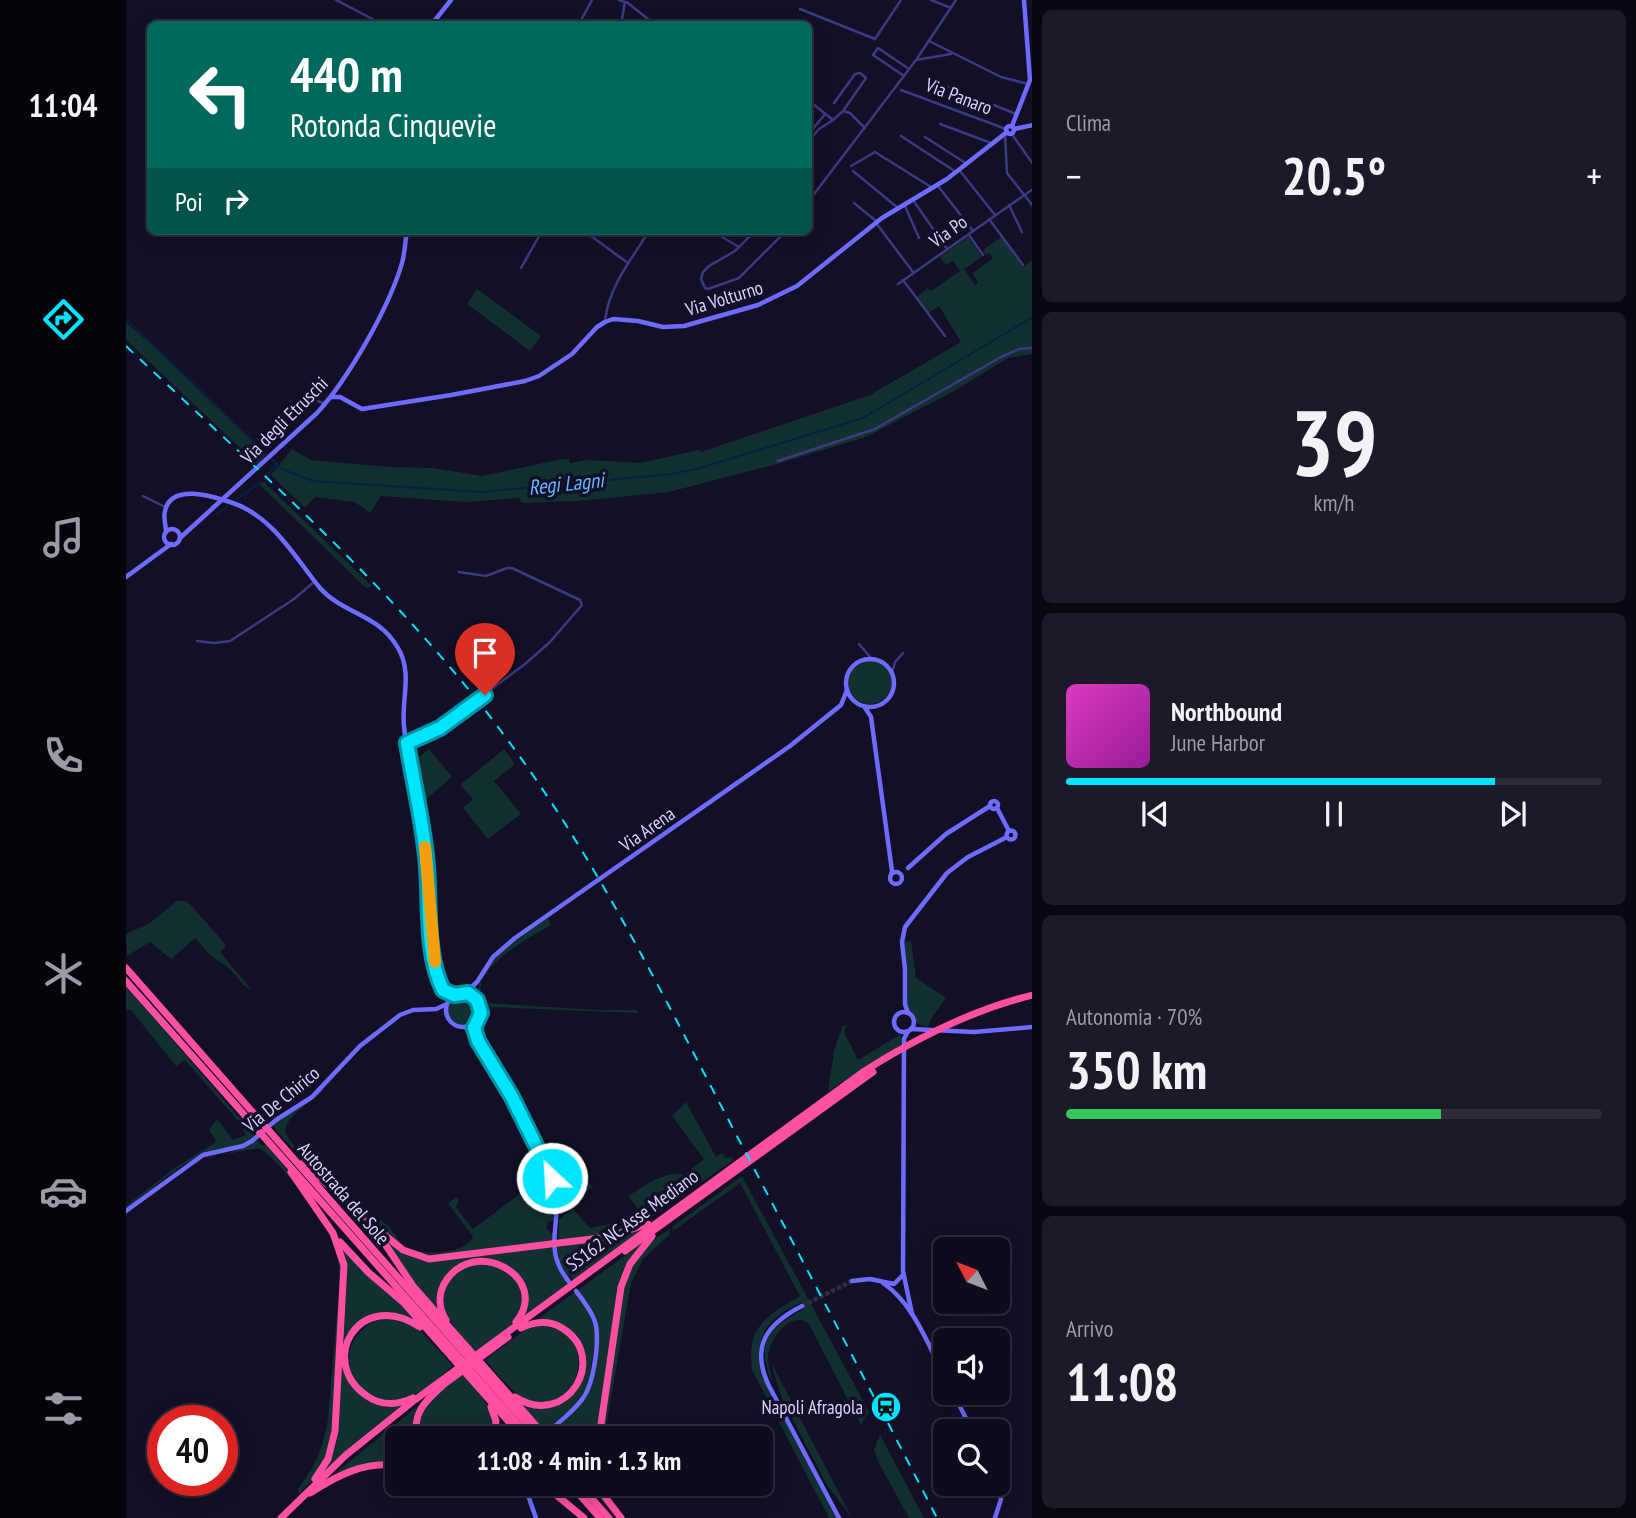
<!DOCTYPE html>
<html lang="it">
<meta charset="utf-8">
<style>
body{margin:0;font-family:"PT Sans Narrow",sans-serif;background:#1c1929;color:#f1f3f6;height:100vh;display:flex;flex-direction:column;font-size:26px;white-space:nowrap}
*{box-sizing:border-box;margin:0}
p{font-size:23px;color:#9b9ba3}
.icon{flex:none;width:38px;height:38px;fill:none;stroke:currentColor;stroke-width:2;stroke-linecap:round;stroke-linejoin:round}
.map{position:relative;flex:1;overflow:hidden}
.side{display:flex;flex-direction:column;gap:10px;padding:10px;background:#08060f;width:604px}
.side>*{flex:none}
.top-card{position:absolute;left:21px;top:21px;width:665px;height:214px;border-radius:10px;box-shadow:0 4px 18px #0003,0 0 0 2px #2e2b3b;background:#00695c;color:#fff;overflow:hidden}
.needle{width:46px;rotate:312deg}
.controls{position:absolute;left:807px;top:1237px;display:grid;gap:14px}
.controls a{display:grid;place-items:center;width:77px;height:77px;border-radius:10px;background:#0e0b1c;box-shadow:0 4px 18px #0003,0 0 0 2px #2e2b3b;font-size:35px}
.speed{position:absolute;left:21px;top:1405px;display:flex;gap:14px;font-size:35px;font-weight:700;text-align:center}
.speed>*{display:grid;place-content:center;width:91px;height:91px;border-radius:50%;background:#0e0b1c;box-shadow:0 4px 18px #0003,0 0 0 2px #2e2b3b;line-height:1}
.speed .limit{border:10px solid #d22;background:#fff;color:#111}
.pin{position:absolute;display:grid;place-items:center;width:60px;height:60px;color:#fff;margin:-72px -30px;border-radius:50% 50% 50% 0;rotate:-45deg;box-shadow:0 0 7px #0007}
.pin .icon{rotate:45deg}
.me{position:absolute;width:77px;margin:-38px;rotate:335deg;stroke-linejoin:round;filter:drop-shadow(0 0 5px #0008)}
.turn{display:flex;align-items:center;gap:24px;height:147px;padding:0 28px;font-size:32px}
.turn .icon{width:91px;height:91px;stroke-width:2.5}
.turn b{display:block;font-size:49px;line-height:60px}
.then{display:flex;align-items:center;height:66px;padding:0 28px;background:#0003;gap:14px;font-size:26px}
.big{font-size:52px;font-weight:700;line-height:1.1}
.side .widget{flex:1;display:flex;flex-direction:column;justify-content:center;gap:10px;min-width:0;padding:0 24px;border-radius:10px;background:#1c1929}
.side .dial{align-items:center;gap:0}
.dial b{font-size:91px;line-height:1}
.song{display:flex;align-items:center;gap:21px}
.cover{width:84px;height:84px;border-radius:10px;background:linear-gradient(135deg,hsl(310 70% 55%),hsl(300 70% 35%))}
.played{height:7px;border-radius:4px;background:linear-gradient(90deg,#00e5ff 80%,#2e2b3b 80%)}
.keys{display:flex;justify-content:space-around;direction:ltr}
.heat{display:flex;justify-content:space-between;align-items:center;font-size:38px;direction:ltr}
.charge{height:10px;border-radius:5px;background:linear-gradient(90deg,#34c759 70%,#2e2b3b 0)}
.trip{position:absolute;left:259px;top:1426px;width:388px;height:70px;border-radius:10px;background:#0e0b1c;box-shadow:0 4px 18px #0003,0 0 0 2px #2e2b3b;font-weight:700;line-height:70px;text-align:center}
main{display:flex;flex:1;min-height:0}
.tab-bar{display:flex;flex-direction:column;width:126px;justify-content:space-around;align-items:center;background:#06040b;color:#9b9ba3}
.tab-bar .icon{width:49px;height:49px}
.tab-bar .on{color:#00e5ff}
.tab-bar b{font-size:32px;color:#f1f3f6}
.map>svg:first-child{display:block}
.green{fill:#12302f}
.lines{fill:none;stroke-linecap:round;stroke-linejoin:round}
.stream{stroke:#0a1f44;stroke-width:2}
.secondary-tunnel{stroke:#312d47;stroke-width:4.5;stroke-dasharray:4.5 2;stroke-linecap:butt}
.street{stroke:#3d3a85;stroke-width:2.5}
.secondary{stroke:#6f6bff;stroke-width:4.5}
.highway{stroke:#ff4fa3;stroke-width:7}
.rail{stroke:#00e5ff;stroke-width:2;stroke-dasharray:10 9;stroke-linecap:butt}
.route-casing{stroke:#0095a6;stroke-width:18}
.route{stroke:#00e5ff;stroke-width:12}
.slow{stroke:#f59e0b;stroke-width:12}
.labels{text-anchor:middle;stroke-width:7;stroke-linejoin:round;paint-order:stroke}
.street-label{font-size:19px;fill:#d9d4ff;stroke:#130f26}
.poi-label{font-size:19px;fill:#d9d4ff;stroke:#130f26;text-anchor:end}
.water-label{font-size:21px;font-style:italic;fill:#62b6ff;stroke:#130f26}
</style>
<main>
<nav class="tab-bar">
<b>11:04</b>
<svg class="icon on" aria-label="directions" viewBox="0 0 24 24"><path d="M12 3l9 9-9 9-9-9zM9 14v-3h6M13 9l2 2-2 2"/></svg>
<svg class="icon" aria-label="music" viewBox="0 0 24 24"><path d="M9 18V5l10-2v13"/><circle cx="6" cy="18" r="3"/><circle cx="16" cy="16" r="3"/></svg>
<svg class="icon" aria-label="phone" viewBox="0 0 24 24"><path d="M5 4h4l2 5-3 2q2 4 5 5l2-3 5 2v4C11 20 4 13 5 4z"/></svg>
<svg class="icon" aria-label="climate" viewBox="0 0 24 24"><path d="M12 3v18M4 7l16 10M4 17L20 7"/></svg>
<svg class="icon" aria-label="car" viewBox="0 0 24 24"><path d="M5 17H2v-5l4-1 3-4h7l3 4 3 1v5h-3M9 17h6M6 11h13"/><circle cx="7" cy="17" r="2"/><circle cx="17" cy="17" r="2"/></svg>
<svg class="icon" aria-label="filters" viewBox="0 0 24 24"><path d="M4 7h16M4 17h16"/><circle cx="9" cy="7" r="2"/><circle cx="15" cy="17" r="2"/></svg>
</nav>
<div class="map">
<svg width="907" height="1518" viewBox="0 0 907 1518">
<rect width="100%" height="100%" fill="#130f26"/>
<!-- green -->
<g class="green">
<path d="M842,237L856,257L838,269L849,285L852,283L847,273L867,258L864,253L860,255L857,250L875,237L897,267L906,260V354L882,358L828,391L740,437L651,464L543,492L452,501L396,503L393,498L339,502L255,496L244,513L229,502L189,497L179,508L145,475L166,449L185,460L263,467L307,468L356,476L431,460L443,459L444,463L462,460L514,463L573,450L575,452L744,395L835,342L813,306L801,314L789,298L802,288L805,291L834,271L827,261L820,265L814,257Z"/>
<path d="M351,289L415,336L404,351L341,304Z"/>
<path d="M0,322L61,377L140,455L131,464L0,340Z"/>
<path d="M137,481L246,586L240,588L133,484Z"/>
<circle cx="744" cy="682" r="22"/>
<path d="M303,749L326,777L292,806L286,763Z"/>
<path d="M378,749L389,764L368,781L395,814L362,839L337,808L347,799L334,785Z"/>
<path d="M51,901H59L64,904L98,943L100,946L94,952L126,990C113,985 109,970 97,964C84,957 79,949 69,938L45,959L24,942L1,956L0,934L24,923Z"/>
<path d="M422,918L425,925C405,937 336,972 359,1003L472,1010H511L512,1013L363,1007L355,1002C341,969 400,933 422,918Z"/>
<path d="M785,941L790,978L820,998L805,1019L802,1027L792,1024L781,1008L782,971L778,942Z"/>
<path d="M0,986L130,1137C113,1150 91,1148 72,1157C46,1169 24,1192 0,1209V1206L50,1167L87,1144L90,1141L83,1130L91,1119L107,1140L120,1135L114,1123L59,1060L50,1066L5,1010L0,1009Z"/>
<circle cx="337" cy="1010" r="15"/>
<path d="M717,1025L722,1026L719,1028V1034L732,1060L772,1036V1033L775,1036L776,1046L702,1091L708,1051Z"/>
<path d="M358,1039L362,1042L378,1068L399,1109L406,1113L403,1116L434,1193L456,1174L466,1187L434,1215L432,1196L427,1177L355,1042Z"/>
<path d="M364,1064C384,1097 424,1161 429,1198C430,1205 429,1213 429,1220L422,1222L420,1228L428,1236V1243L309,1258L279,1250L196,1179L154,1135L147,1125L196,1088L198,1090C185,1103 162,1113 159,1131C168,1155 227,1200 248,1218H252C256,1221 261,1224 264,1228C269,1233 271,1240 277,1245C292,1257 339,1255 347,1237L322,1203L330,1198L333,1200L330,1207L347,1229L411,1181L414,1177L404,1140L383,1098L375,1092L362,1065Z"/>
<path d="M560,1102L590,1157L596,1153L600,1158L606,1157L607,1160L515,1225L502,1231L432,1242L433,1220L446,1208L464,1228L493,1222L514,1211L502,1196C519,1186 539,1170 558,1175L578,1159L546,1116Z"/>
<path d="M131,1140L136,1145H141C169,1180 201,1216 215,1259L209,1414L200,1458L187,1479L173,1494L172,1489C189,1467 198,1446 202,1419L213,1292C214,1273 213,1255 205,1238C195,1216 154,1160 133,1148L84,1157L62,1167C84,1153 112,1156 131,1140Z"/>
<path d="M616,1176L743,1412L735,1425L683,1324C665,1309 643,1339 642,1357C642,1366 646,1376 647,1384C628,1343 643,1328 678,1309L676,1302C642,1317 627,1336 635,1373L710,1518H703L626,1370C620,1327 640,1316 674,1296L614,1183L547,1231L546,1227Z"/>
<path d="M545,1228L543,1235L517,1259L505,1283L478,1438H475L496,1292L508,1261L525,1241Z"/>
<path d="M517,1230L447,1280L444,1275L442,1276L433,1262L431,1247L487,1238Z"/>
<path d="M255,1234L277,1252L292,1259L427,1247L429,1261L442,1283L396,1318L400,1309L393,1278L357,1260L323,1274L314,1311L294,1290Z"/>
<path d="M515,1244L500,1272L471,1438H423L421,1436C433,1425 447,1415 457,1402C469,1387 476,1341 471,1323C469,1310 460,1300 452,1290Z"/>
<path d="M215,1247L290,1320L271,1313L253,1314L223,1335L218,1365L244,1400L280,1403L198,1471L206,1453L215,1381L221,1278L220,1259Z"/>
<path d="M356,1263C364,1265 376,1268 382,1272C397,1283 401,1308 389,1321C378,1333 361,1342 349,1351C331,1331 296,1296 330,1272C337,1267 349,1265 356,1263Z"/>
<path d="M449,1292L467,1319L470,1335L462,1386L450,1404L418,1432L393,1403L410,1408L439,1401L458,1365L442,1329L413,1322L412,1319Z"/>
<path d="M255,1319H273L293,1329L327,1366C313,1377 296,1394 278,1399C223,1413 199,1338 255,1319Z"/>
<path d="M411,1326C482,1325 452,1426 398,1398C383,1390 371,1373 359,1360L399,1330Z"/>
<path d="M646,1366H647L726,1518L701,1485L656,1399Z"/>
<path d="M336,1374C355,1396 370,1407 366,1438H294C287,1405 313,1392 336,1374Z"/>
<path d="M293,1405L289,1416L290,1438H271V1464L206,1476Z"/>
<path d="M754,1435L798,1518H783L753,1463L748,1450Z"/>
</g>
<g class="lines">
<!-- stream -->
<g class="stream">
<path d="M0,319L156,469L187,481L355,492L546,474L574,468L737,418L907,317"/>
<path d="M142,474L151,465"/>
<path d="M111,499L135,482"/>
<path d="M91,514L102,506"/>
</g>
<!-- secondary-tunnel -->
<path class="secondary-tunnel" d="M676,1306L726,1281"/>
<!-- street -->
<g class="street">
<path d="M210,0L256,24"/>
<path d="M493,0L502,3L528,24"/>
<path d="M805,0L825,8"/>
<path d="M674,9L749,39L775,0"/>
<path d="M453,24L466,0"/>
<path d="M495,24L499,2"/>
<path d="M573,24L574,21"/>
<path d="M803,41L875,77L902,84"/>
<path d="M790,60L825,54"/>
<path d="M778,76L747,55L752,48L783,69"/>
<path d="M823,87L890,114"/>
<path d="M775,90L880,129"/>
<path d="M682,100L707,120L717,111L724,113L739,128"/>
<path d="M708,103L729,74L734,73L740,78L717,111"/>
<path d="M814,124L865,143"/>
<path d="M885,133L907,164"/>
<path d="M879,134L881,173L907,206"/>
<path d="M682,135L699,114"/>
<path d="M775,136L830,172"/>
<path d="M799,137L841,164"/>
<path d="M682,142L693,129L707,120"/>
<path d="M725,166L749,152L805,187"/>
<path d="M727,171L772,208"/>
<path d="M834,171L869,215"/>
<path d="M812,186L847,231"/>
<path d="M787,200L821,249"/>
<path d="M682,202L790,60L830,0"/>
<path d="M728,203L750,221"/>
<path d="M883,205L896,232"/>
<path d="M779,206L793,238"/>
<path d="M863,219L897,265"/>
<path d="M750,223L787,272"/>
<path d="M458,231L502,263"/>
<path d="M629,231L609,251L583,266L577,272L575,279L579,288L582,289L613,278L660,231"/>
<path d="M610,233L611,231"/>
<path d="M843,235L857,255"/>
<path d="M596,237L613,247"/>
<path d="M395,268L416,231"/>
<path d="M777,280L819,336"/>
<path d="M772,284L907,189"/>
<path d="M479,321C483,286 505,260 523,231"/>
<path d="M182,397L199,404"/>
<path d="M652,461L749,429L875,357L893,349L907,348"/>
<path d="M17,496L39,507"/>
<path d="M71,641L88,643L104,641L168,599L189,581"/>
<path d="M733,644L745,658"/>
<path d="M766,673L769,662L777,653"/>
<path d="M281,743L314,728L399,664L423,643L456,605L454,600L386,568H381L360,576L333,572"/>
</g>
<!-- secondary -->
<g class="secondary">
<path d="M306,24L325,0"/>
<circle cx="884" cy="130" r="4"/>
<path d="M886,126L904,80L898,0"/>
<path d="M888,129L907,125"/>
<path d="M205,397H214L236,409L325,395L399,381L413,376L446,354L471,327L479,322L487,319L512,321L537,327L558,326L632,305L671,286L756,218L821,179L881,132"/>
<circle cx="46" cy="537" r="8"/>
<path d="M40,532C40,525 37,518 39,511C45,483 86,496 104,502C146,515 168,556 194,588C218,615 252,613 272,648C287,673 275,700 278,726C282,770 295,813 300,856C306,906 301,955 323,1001"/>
<path d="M54,538L191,413C222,379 263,308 276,263C279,253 279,242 281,231"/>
<path d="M0,577L45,544"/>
<circle cx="744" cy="683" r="24"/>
<path d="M738,706L745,717L766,871L765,875"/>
<circle cx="868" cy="805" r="4"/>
<path d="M871,808L883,831"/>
<circle cx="885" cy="835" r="4.5"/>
<path d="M782,868L820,834L864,806"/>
<circle cx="770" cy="878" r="6"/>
<circle cx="337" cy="1010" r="17"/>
<path d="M339,993L351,982L367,957L389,938L664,746L715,705L721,690"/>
<circle cx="778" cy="1022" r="10"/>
<path d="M782,1013L779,1004V969L776,942L779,927L821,873L842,857L881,837"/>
<path d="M339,1027C360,1040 425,1167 430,1193C434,1215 423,1242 432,1263C434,1270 439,1276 443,1282"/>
<path d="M785,1029L848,1032L907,1027"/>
<path d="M782,1031L778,1039L777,1271L786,1314"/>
<path d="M0,1211L77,1155L117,1146L126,1141L150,1120L186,1097L234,1046L274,1015L287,1010L310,1009L321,1004"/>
<path d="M726,1281L744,1279L768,1284L776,1276"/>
<path d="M757,1283C788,1304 802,1345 819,1377"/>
<path d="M676,1306C641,1324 624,1346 643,1386L713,1518"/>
<path d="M827,1393L847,1432"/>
<path d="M417,1436C430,1424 447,1413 457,1398C468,1383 475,1336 468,1319C464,1309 457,1300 450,1291"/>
<path d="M398,1484L410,1518"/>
<path d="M869,1518L875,1499L872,1480"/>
</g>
<!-- highway -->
<g class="highway">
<path d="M0,968L413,1438"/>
<path d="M0,981L404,1438"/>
<path d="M177,1163L236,1216L261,1247L287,1286L421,1438"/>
<path d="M165,1172L207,1233L218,1265L209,1431L202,1459L189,1479"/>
<path d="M250,1228L277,1250L303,1259L482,1237L522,1224"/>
<path d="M214,1242L242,1272L277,1302L397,1438"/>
<path d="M499,1251L747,1072"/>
<path d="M320,1320C313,1309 312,1296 318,1284C347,1233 426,1278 390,1322"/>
<path d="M313,1388L382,1337"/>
<path d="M389,1397C441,1430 484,1357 436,1328C423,1320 408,1322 395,1328"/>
<path d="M287,1398C272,1405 255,1406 241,1396C190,1361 234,1287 294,1327"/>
<path d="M365,1407L370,1421L368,1438"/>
<path d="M292,1438C285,1415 299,1401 315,1387"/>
<path d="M473,1438L495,1287L504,1264L526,1236"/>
<path d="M417,1484L458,1518"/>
<path d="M444,1484L474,1518"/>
<path d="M453,1484L483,1518"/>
<path d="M469,1484L495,1518"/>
<path d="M184,1493C212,1475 237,1462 271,1465"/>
<path d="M155,1518L220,1455L286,1402L737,1072C790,1038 845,1010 907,995"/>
</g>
<!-- rail -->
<g class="rail">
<path d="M0,346C130,469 267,587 375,731C456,838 517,956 579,1075C636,1184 693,1292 750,1401"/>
<path d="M762,1423L811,1518"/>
</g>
</g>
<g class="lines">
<!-- route casing -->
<g class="route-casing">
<path id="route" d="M359,695L314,728L281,743C287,780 296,818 300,856C305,897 298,952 317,990L328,995L342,993L351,1000L355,1013L348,1028L352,1041L386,1097L426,1178"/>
</g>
<!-- route -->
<use href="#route" class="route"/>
<!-- slow -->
<path class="slow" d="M299,847L309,962"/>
</g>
<!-- icons -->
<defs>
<g id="station-disc" transform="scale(1.575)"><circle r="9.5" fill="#00e5ff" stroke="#130f26"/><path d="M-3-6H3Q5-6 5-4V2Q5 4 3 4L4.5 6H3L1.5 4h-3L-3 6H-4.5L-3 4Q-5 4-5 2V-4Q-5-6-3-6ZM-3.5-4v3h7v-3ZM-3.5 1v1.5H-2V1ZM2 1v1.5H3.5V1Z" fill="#111"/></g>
</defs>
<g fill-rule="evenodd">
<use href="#station-disc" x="760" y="1407"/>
</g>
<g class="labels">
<!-- street labels -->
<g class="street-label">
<text transform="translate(833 96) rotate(21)" y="7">Via Panaro</text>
<text transform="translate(822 231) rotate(-35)" y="7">Via Po</text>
<text transform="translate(598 298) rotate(-17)" y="7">Via Volturno</text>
<text transform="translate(158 420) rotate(-45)" y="7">Via degli Etruschi</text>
<text transform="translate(521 829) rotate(-35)" y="7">Via Arena</text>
<text transform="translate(155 1099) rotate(-39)" y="7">Via De Chirico</text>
<text transform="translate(218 1193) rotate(49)" y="7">Autostrada del Sole</text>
<text transform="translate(506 1220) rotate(-36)" y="7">SS162 NC Asse Mediano</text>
</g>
<!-- poi labels -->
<g class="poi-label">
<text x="737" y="1414">Napoli Afragola</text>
</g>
<!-- water labels -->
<g class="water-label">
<text transform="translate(440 484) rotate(-6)" y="7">Regi Lagni</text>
</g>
</g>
</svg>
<div class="controls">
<a><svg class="needle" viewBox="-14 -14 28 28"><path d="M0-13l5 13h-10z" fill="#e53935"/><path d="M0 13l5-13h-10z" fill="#9b9ba3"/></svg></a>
<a><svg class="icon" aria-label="sound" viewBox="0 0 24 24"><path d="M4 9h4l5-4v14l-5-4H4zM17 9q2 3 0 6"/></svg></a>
<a><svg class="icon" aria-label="search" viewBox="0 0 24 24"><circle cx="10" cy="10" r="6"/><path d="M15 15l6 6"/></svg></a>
</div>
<div class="speed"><div class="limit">40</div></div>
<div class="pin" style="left:359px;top:695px;background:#d93025"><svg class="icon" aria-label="arrive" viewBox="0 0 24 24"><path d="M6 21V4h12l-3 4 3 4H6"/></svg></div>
<svg class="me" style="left:426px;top:1178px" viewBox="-20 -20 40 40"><circle r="17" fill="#00e5ff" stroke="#fff" stroke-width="3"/><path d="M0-11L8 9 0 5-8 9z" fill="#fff"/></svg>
<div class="trip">11:08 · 4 min · 1.3 km</div>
<div class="top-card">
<div class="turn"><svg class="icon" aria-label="left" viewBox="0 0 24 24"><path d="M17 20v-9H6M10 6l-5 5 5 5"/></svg><div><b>440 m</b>Rotonda Cinquevie</div></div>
<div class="then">Poi<svg class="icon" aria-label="right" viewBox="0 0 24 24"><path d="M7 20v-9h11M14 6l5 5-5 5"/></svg></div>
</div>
</div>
<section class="side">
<div class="widget"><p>Clima</p>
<div class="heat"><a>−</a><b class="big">20.5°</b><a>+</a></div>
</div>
<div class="widget dial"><b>39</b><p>km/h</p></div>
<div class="widget">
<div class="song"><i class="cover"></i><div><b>Northbound</b><p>June Harbor</p></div></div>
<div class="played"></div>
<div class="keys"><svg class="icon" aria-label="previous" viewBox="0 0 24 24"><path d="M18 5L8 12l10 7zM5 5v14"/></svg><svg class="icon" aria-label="pause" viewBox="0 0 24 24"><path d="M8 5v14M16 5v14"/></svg><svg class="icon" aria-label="next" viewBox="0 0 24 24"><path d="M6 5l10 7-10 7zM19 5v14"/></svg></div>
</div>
<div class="widget"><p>Autonomia · 70%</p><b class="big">350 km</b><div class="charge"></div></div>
<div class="widget"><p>Arrivo</p><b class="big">11:08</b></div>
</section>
</main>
